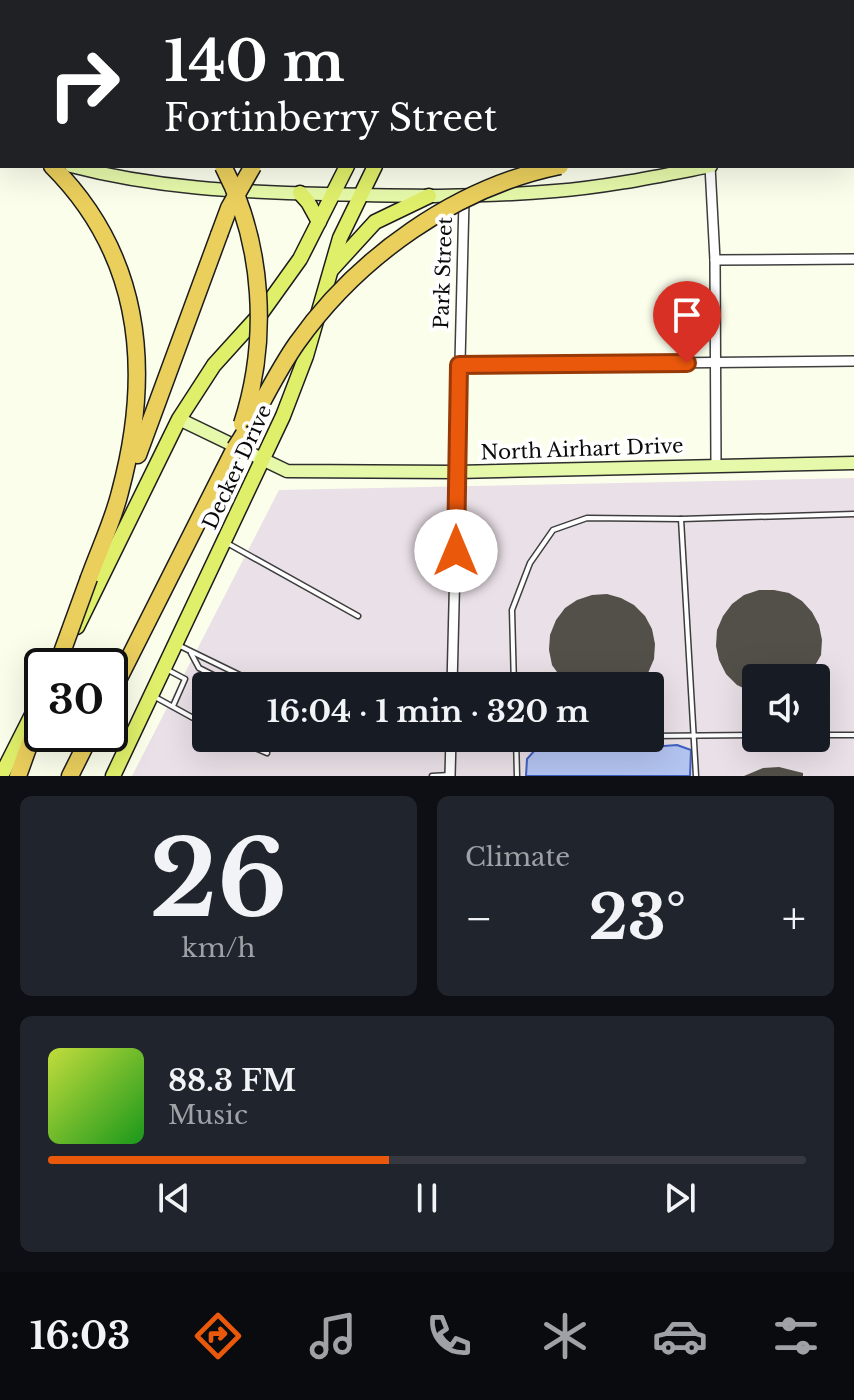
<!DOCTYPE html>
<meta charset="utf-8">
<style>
body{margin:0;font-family:"Libre Baskerville",serif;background:#20242c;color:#f1f3f6;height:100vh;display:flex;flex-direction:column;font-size:30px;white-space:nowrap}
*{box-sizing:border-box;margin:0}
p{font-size:26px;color:#9ea1a6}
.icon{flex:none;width:44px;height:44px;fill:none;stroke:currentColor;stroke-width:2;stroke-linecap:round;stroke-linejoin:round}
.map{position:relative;height:776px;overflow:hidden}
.side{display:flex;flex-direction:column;gap:20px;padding:20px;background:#0d0f14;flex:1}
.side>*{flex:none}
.banner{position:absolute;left:0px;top:0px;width:854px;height:168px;box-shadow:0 8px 32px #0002;background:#202124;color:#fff;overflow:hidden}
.buttons{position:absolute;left:742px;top:664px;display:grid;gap:16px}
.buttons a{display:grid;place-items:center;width:88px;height:88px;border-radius:8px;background:#171b24;box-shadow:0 8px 32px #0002;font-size:40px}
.speed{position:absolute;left:24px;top:648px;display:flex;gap:16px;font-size:40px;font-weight:700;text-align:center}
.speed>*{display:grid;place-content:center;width:104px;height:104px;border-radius:50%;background:#171b24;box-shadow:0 8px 32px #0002;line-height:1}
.speed .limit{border:4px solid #111;border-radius:12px;background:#fff;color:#111}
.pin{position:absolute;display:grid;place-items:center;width:68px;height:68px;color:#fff;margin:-82px -34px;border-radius:50% 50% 50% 0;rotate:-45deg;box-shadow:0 0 8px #0007}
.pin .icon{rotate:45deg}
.me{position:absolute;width:88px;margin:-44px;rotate:0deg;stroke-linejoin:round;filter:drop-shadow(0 0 6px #0008)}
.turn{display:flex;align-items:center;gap:28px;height:168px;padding:0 32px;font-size:36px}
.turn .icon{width:104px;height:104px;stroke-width:2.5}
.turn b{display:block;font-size:56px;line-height:68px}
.big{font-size:60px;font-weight:700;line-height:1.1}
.side .card{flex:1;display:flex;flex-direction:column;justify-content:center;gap:12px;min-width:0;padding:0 28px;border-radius:12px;background:#20242c}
.side .dial{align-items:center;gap:0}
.dial b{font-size:104px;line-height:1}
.song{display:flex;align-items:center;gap:24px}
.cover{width:96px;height:96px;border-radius:12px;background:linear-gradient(135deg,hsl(70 70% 55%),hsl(120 70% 35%))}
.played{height:8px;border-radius:4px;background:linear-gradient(90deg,#ea580c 45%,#363941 45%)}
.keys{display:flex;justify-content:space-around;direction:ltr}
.heat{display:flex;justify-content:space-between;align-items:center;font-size:44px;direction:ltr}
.side .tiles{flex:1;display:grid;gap:20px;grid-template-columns:1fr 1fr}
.card:last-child{grid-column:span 2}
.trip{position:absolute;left:192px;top:672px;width:472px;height:80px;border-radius:8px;background:#171b24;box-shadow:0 8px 32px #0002;font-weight:700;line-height:80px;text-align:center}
.tab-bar{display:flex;height:128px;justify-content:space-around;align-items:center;background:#090b0e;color:#9ea1a6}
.tab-bar .icon{width:56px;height:56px}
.tab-bar .selected{color:#ea580c}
.tab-bar b{font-size:36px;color:#f1f3f6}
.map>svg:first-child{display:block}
.industrial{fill:#eae0e7;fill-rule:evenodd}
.water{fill:#b3c4f1;stroke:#4060c3;stroke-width:2}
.building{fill:#535049}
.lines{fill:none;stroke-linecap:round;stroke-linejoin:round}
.lane-casing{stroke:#3e3e3e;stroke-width:7}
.street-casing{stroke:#3e3e3e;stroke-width:12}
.secondary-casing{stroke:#2d2d2d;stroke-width:15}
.primary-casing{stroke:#1c1c1c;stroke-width:17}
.highway-casing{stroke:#1c1c1c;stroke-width:19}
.lane{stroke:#fff;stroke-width:4}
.street{stroke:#fff;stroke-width:9}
.secondary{stroke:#e6f9aa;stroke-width:12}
.primary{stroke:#e0ef6a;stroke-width:14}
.highway{stroke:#eacf5d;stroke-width:16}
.highway-bridge-casing{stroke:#1c1c1c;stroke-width:19;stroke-linecap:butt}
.highway-bridge{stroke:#eacf5d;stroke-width:16}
.route-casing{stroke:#983908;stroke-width:20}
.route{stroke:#ea580c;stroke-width:14}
.labels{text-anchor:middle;stroke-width:8;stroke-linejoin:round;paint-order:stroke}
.street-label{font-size:20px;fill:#0b0b0b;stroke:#fff}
</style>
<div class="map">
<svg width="854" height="776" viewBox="0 0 854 776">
<rect width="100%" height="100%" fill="#fbfeeb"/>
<!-- industrial -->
<path class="industrial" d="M854,478V776H132L279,490ZM756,678H816V738H756ZM206,686H650V738H206Z"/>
<!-- water -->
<path class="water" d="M677,745L691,750L690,776H526L527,759L535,750L596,751Z"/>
<!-- building -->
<g class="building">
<path d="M759,590H774L789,593L802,601L812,612L819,625L822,640L821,655L808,678H756V694L737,685L726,674L719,660L716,646L717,630L723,616L732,604L744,595Z"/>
<path d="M607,594L621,598L634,605L645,616L652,629L655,644L654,659L648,673L638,686H567L552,665L549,650L550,635L556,620L565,608L577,600L592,595Z"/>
<path d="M779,767L803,773V776H744L763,768Z"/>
</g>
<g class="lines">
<!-- lane casing -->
<g class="lane-casing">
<g id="lane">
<path d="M681,519L696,776"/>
<path d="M227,543L358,616"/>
<path d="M178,645L254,682L252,686"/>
<path d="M191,653L199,668L235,686"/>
<path d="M168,670L185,679L173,706"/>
<path d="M514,686L512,610L530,563L553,530L587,518L681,519L854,514"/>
<path d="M155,697L206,725"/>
<path d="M816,735H854"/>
<path d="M650,736L756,735"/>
<path d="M232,738L267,753"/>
<path d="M516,738L517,776"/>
<path d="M516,742L617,738"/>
<path d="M432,776L450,775"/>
</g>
</g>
<!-- street casing -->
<g class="street-casing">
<g id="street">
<path d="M715,2L716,0"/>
<path d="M710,166L715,260L716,465"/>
<path d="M715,260L854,259"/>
<path d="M459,365L854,361"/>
<path d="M452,686L464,200"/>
<path d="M450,776L451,738"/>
</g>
</g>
<!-- secondary casing -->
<g class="secondary-casing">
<g id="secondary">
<path d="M682,0L686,2"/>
<path d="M852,49H854"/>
<path d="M0,140L2,141"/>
<path d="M852,155H854"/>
<path d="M71,166C155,188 238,192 324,194C401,196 478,198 555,191C607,187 659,176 711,166"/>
<path d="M179,419L287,471L456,472L854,463"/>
</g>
</g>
<!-- primary casing -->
<g class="primary-casing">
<g id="primary">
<path d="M432,2L433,0"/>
<path d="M457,2L458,0"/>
<path d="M300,193L308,202L319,222"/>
<path d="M332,269L375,222L429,196"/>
<path d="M77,627L179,419L214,365L262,312L300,259L347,166"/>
<path d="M1,776L42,695"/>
<path d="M113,776L283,416L306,356L340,238L375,166"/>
</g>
</g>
<!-- highway casing -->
<g class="highway-casing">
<g id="highway">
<path d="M49,0L52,2"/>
<path d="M88,0L92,2"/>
<path d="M0,10L2,11"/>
<path d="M0,33L2,34"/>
<path d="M0,64H2"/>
<path d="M852,69H854"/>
<path d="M852,93H854"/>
<path d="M852,115H854"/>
<path d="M0,122L2,124"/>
<path d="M852,132H854"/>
<path d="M52,166C143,257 152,373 120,492C113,521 99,550 89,578"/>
<path d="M138,455L219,235"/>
<path d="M110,696L235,448"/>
<path d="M18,776L42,709"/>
<path d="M70,776L91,734"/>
</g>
</g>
<!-- lane -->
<use href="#lane" class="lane"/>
<!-- street -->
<use href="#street" class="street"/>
<!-- secondary -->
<use href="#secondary" class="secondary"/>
<!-- primary -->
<use href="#primary" class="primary"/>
<!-- highway -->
<use href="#highway" class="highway"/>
<!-- highway-bridge casing -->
<g class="highway-bridge-casing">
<g id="highway-bridge">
<path d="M223,166C264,244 269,341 242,424"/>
<path d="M219,235L229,208L253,166"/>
<path d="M235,448C258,414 273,377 297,343C358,257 456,187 560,166"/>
<path d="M57,666L89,578"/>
</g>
</g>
<!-- highway-bridge -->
<use href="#highway-bridge" class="highway-bridge"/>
</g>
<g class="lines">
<!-- route casing -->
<g class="route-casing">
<path id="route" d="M456,551L459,365L687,363"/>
</g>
<!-- route -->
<use href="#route" class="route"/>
</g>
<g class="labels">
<!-- street labels -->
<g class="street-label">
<text transform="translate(443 273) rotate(-88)" y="7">Park Street</text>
<text transform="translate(582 449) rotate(-2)" y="7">North Airhart Drive</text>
<text transform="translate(237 467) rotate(-65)" y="7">Decker Drive</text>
</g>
</g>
</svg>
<div class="buttons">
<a><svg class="icon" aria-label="sound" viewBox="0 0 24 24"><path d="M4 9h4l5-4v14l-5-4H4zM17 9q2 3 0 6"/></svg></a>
</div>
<div class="speed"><div class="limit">30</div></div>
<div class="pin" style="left:687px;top:363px;background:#d93025"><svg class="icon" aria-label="arrive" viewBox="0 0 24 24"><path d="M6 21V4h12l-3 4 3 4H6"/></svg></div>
<svg class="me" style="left:456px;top:551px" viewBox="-20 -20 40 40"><circle r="19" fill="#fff"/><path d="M0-13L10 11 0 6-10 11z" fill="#ea580c"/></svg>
<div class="trip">16:04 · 1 min · 320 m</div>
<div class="banner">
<div class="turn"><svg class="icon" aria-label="right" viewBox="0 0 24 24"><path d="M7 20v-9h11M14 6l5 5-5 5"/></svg><div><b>140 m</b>Fortinberry Street</div></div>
</div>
</div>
<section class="side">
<div class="tiles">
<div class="card dial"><b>26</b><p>km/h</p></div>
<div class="card"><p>Climate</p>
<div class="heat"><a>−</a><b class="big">23°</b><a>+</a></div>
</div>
<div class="card">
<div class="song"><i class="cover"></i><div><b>88.3 FM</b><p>Music</p></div></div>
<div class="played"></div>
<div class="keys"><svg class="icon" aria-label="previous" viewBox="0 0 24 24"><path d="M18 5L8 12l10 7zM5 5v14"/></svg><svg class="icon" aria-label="pause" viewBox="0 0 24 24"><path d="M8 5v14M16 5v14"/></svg><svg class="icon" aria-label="next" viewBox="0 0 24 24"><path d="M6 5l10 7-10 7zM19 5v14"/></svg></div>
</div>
</div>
</section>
<nav class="tab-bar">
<b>16:03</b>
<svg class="icon selected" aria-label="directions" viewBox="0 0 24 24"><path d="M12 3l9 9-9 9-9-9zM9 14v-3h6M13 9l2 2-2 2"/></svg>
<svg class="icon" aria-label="music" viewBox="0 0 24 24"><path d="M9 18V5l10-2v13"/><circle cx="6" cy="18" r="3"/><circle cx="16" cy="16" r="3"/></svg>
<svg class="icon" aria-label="phone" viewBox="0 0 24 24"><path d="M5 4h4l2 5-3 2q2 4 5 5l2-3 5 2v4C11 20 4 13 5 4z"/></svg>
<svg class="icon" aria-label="climate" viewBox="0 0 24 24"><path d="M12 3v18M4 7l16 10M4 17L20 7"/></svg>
<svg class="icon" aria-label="car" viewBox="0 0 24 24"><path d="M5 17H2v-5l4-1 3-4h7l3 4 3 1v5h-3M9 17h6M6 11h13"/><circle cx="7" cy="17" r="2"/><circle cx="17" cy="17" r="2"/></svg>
<svg class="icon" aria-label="filters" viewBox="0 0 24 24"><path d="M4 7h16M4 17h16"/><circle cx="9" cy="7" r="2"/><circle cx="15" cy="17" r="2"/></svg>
</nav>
